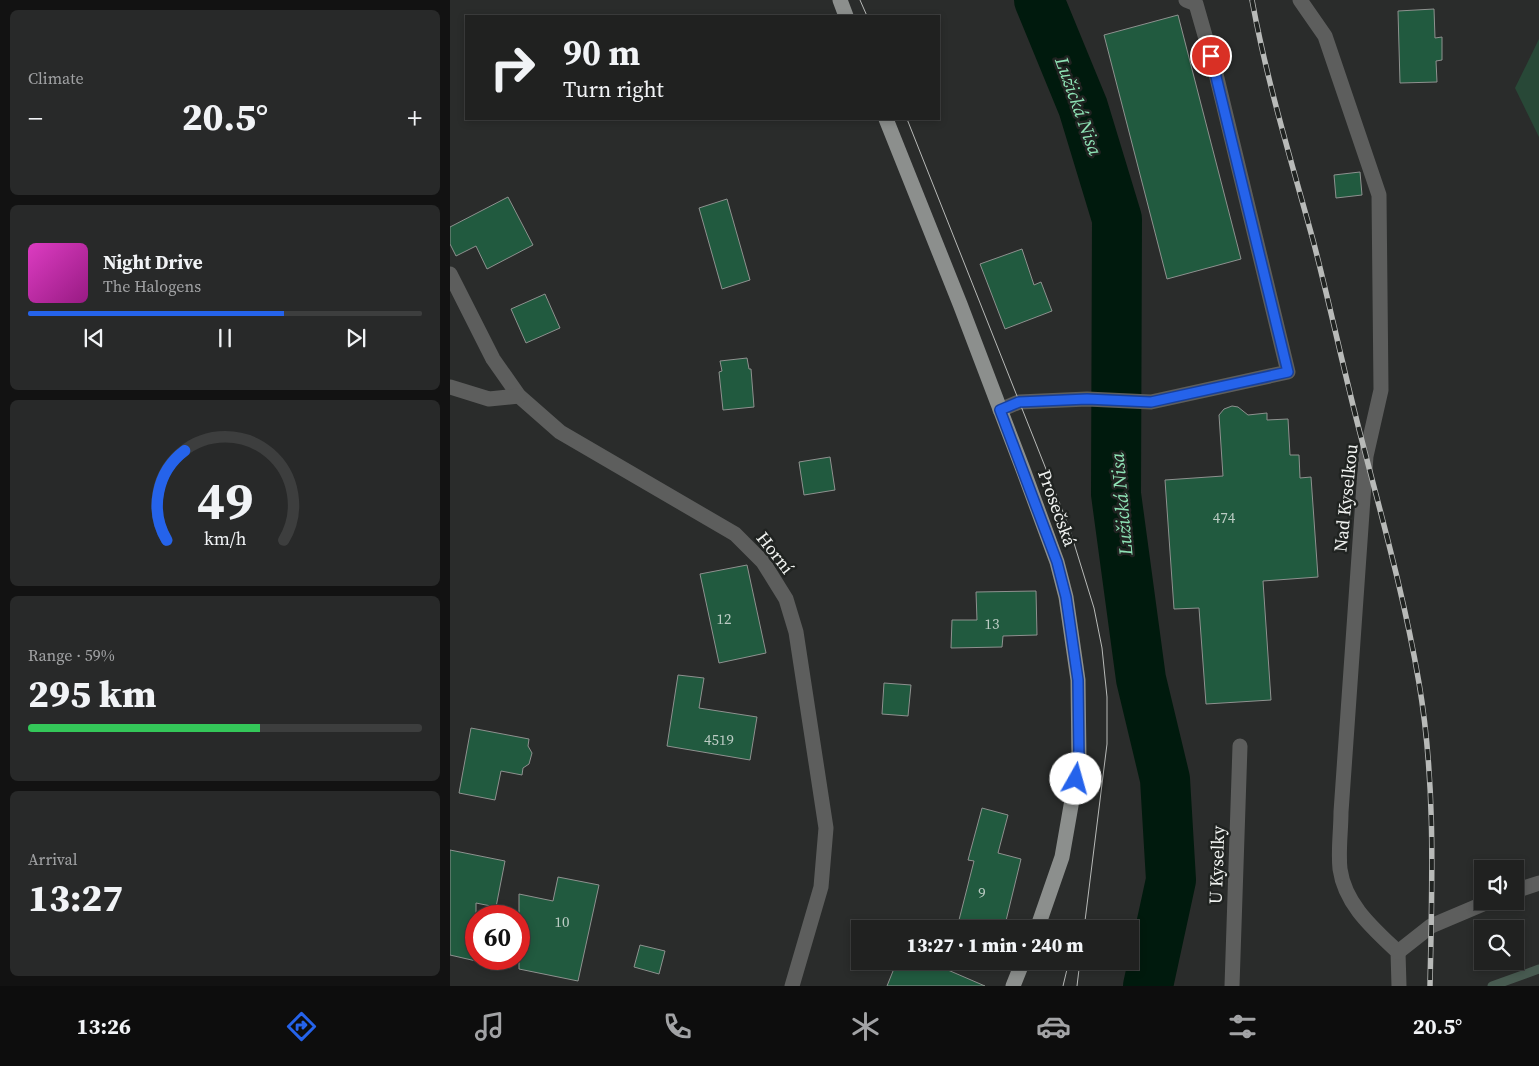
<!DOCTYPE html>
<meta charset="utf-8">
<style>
body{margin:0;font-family:"Source Serif 4",serif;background:#282929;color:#f1f3f6;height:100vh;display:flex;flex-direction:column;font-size:19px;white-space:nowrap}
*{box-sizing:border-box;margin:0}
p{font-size:16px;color:#a2a3a5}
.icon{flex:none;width:28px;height:28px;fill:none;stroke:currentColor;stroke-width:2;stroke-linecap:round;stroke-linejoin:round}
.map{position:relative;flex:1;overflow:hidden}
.sheet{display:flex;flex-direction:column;gap:10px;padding:10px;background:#121212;width:450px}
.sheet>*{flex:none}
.top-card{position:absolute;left:15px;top:15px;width:475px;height:105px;border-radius:0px;box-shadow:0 2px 8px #0003,0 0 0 1px #3d3e3e;background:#202120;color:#f1f3f6;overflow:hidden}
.controls{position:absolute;left:1024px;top:860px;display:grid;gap:10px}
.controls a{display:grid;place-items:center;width:50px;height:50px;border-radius:0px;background:#202120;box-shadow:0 2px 8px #0003,0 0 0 1px #3d3e3e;font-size:25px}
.speed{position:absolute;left:15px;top:905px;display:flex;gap:10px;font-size:25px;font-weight:700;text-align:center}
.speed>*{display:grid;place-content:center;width:65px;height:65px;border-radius:50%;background:#202120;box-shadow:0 2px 8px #0003,0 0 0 1px #3d3e3e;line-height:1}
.speed .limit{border:8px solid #d22;background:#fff;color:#111}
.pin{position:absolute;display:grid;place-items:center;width:42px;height:42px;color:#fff;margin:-21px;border:2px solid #fff;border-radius:50%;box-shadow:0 1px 5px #0007}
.me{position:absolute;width:55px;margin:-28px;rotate:7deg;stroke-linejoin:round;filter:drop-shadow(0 0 4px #0008)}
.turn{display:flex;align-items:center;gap:18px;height:105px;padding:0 15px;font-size:22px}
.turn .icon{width:65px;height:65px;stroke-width:2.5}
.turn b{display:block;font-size:35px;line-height:42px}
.big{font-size:38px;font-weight:800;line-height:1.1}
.sheet .card{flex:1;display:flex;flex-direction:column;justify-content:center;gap:8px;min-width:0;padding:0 18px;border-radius:8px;background:#282929}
.sheet .dial{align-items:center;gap:0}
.dial svg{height:130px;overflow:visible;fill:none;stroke:#3d3e3e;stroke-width:7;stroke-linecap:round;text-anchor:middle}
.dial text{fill:#f1f3f6;stroke:none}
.song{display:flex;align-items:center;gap:15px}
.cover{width:60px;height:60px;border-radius:8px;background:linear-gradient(135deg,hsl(310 70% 55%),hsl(310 70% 35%))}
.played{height:5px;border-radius:2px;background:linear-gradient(90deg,#2563eb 65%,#3d3e3e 65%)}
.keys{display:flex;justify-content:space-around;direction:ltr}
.heat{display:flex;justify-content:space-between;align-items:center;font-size:28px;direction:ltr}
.charge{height:8px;border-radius:4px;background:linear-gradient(90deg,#34c759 59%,#3d3e3e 0)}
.trip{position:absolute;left:401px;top:920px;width:288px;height:50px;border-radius:0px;background:#202120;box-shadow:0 2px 8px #0003,0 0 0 1px #3d3e3e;font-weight:800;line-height:50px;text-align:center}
.dock{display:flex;height:80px;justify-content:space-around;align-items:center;background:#0d0d0d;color:#a2a3a5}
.dock .icon{width:35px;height:35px}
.dock .on{color:#2563eb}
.dock b{font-size:22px;color:#f1f3f6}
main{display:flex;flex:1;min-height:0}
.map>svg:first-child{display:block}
.green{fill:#284837}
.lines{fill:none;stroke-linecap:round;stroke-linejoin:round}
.stream{stroke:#485b51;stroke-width:9}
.river{stroke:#001a0d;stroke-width:50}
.building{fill:#215a3f;stroke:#8e918f}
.minor{stroke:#5d5e5d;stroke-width:15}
.major{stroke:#8c8f8d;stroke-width:15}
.tram{stroke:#b8bab8;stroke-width:1}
.rail-casing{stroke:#b8bab8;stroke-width:5.5}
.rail{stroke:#202321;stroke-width:4;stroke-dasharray:11;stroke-linecap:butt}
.route-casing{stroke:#184099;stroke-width:12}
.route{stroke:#2563eb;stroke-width:9}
.labels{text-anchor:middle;stroke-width:5;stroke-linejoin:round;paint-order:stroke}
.number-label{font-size:15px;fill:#bcccc4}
.street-label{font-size:18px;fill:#f0f2f0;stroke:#202321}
.water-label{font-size:19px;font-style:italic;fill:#8fe4b6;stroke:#202321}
</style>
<main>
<section class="sheet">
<div class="card"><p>Climate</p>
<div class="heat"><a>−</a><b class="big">20.5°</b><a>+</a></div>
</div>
<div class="card">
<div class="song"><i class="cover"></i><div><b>Night Drive</b><p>The Halogens</p></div></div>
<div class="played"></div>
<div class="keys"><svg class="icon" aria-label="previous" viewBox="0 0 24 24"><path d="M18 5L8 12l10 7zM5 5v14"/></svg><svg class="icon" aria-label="pause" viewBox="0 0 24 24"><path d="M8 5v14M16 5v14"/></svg><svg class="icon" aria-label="next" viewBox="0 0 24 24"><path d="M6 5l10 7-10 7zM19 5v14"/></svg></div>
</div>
<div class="card dial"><svg viewBox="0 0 100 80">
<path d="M14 69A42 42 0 1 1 86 69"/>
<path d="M14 69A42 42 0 0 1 25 14" stroke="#2563eb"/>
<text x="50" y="56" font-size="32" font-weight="700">49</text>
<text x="50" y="72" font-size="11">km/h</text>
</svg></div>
<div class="card"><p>Range · 59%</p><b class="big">295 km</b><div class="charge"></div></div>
<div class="card"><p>Arrival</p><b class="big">13:27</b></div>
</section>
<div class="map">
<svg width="1089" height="986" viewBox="0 0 1089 986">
<rect width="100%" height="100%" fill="#2a2c2b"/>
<!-- green -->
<path class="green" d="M1089,39V137L1065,88Z"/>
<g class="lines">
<!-- stream -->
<path class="stream" d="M1042,986L1089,969"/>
<!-- river -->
<path class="river" d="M589,0L633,107L667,219L666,494L691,679L715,779L721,880L698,986"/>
</g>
<!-- building -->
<g class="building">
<path d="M984,9L985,38L992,37V60L986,61L987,82L950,83L948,11Z"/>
<path d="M728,15L791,259L717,279L654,35Z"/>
<path d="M910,172L912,195L886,198L884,175Z"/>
<path d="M58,197L83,245L37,269L26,246L6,256L0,244V227Z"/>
<path d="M277,199L300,280L272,289L249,208Z"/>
<path d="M572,249L584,285L591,282L602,311L555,329L530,264Z"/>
<path d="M95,294L110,328L76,343L61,309Z"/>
<path d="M297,358L299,369H301L304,407L273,410L269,372L272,371L270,361Z"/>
<path d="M782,406L788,407L798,415L817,413V420L838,419L840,455H849L850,478L861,477L868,577L813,581L821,700L756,704L749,608L724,609L715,480L773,476L769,415L774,409Z"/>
<path d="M380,457L385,490L354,495L349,462Z"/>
<path d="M297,565L316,653L269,663L250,574Z"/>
<path d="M586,591L587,635L553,636L552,647L501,648L502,620H527L526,592Z"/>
<path d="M228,675L254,678L249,708L307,717L300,760L217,746Z"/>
<path d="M434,683L461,685L458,716L432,714Z"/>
<path d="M21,728L79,739L78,746L82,753L79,764L73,768L72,775L51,771L45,800L9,793Z"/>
<path d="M532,808L558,815L548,853L571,859L554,929H543L509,920L524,861L518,860Z"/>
<path d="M0,850L55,861L46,907L26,903V961L0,955Z"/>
<path d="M108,877L149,885L128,981L69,969V894L103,901Z"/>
<path d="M190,945L215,951L209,974L184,967Z"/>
<path d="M447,961H477L535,986H437Z"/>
</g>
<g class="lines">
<!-- minor -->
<g class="minor">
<path d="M850,0L875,36L929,195L931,390L916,456L891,812C891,830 888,851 890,869C895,905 924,929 948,952L949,986"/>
<path d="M0,274L43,359L69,396L110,432L285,534L313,562L336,599L346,632L376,828L371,887L342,986"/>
<path d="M0,387L39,399L69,396"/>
<path d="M550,410L569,402L637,399L701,402L838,372L766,74L746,4L736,0"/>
<path d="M1065,891L1089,883"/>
<path d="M948,952L981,926L1040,901"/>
<path d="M782,986L790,746"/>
</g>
<!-- major -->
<g class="major">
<path d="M390,0L396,16"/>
<path d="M436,119L510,304L574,472L607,562L616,597L628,680L629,760L612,857L587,929"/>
<path d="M563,986L573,961"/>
</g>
<!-- tram -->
<g class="tram">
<path d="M410,0L417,16"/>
<path d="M457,119L619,527L644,608L652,648L657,697V744L634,929"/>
<path d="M613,986L619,961"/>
<path d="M627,986L630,961"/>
</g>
<!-- rail casing -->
<g class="rail-casing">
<path id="rail" d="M802,0C817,82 841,160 863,240C880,305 894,372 911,437C932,518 955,600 969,683C986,783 982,885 980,986"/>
</g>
<!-- rail -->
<use href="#rail" class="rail"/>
</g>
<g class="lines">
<!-- route casing -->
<g class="route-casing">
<path id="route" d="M626,779L629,760L628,680L616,597L607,562L550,410L569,402L637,399L701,402L838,372L761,56"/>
</g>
<!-- route -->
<use href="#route" class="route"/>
</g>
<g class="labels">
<!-- number labels -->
<g class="number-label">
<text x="774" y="523">474</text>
<text x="274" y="624">12</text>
<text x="542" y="629">13</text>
<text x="269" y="745">4519</text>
<text x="532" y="898">9</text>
<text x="112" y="927">10</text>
</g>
<!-- street labels -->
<g class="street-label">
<text transform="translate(896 498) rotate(-84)" y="6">Nad Kyselkou</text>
<text transform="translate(607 508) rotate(70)" y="6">Prosečská</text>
<text transform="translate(325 553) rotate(52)" y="6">Horní</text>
<text transform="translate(767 865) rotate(-88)" y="6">U Kyselky</text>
</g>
<!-- water labels -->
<g class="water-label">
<text transform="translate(629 106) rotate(70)" y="7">Lužická Nisa</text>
<text transform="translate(671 504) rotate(-95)" y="7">Lužická Nisa</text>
</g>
</g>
</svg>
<div class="controls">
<a><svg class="icon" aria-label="sound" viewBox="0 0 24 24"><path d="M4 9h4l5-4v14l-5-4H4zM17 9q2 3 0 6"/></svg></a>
<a><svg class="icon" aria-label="search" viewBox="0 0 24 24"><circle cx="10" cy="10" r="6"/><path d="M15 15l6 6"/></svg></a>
</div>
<div class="speed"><div class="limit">60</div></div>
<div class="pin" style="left:761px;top:56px;background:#d93025"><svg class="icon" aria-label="arrive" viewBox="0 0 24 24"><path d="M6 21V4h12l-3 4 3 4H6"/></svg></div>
<svg class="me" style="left:626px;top:779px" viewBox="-20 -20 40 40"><circle r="19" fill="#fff"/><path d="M0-13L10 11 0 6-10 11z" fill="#2563eb"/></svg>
<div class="trip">13:27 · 1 min · 240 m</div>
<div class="top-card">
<div class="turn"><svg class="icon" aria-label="right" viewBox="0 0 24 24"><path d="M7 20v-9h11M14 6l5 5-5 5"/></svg><div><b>90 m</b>Turn right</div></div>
</div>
</div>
</main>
<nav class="dock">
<b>13:26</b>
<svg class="icon on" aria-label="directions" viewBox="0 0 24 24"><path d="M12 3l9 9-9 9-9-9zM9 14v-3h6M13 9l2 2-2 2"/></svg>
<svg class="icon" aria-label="music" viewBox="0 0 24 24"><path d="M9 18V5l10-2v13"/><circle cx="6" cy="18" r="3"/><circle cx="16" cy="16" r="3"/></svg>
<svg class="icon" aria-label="phone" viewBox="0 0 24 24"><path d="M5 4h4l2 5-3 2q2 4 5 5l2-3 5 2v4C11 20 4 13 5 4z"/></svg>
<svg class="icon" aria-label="climate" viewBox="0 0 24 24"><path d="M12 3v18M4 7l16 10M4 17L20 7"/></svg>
<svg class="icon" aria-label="car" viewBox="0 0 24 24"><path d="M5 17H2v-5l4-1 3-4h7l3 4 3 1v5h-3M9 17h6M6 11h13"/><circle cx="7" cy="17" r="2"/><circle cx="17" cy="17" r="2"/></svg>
<svg class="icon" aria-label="filters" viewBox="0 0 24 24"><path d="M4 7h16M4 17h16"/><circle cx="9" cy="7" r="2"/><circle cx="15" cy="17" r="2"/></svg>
<b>20.5°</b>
</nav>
